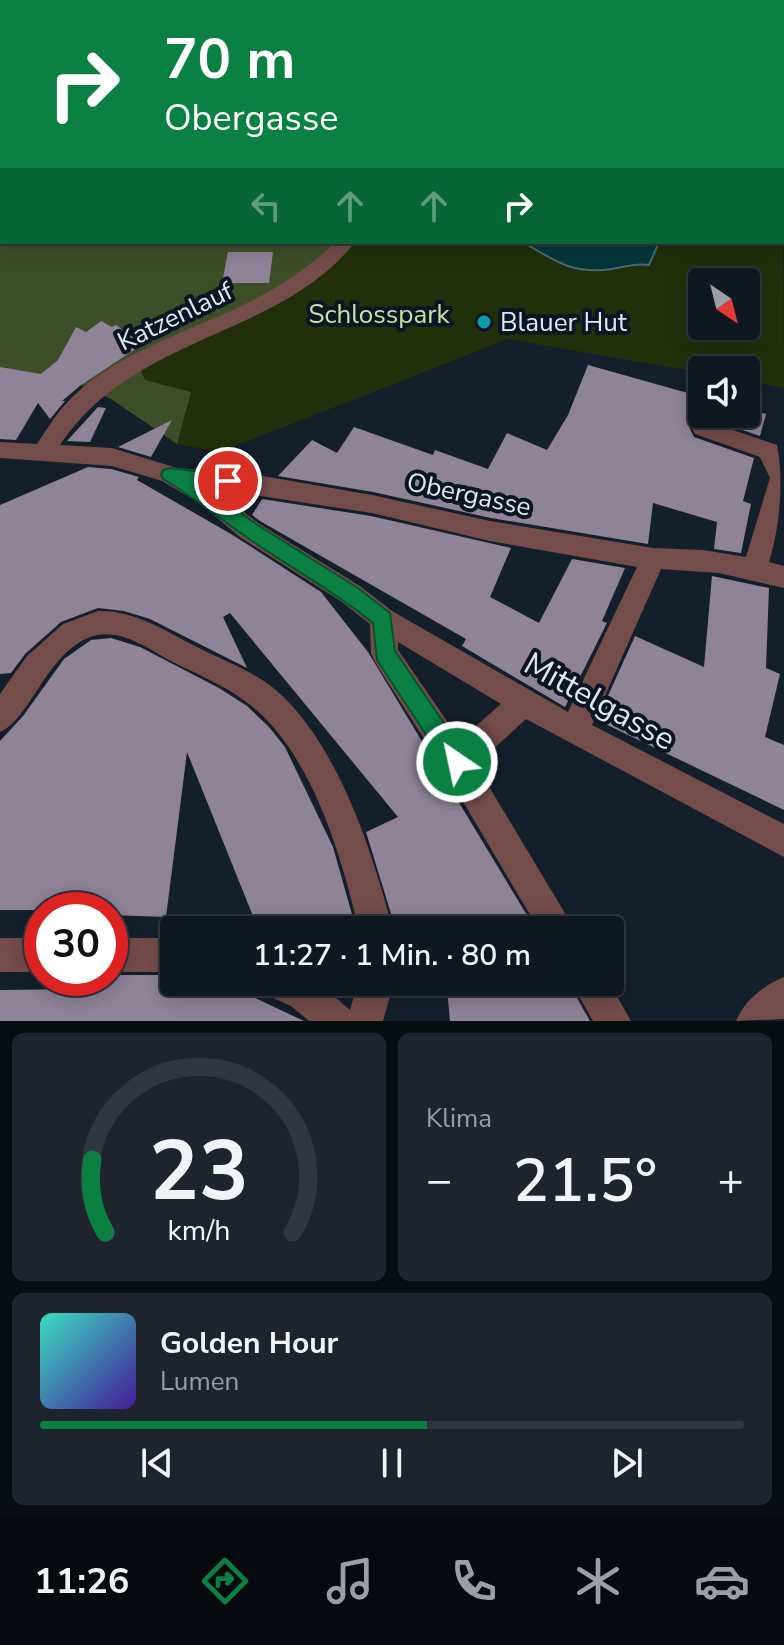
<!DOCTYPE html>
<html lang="de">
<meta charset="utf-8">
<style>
body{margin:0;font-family:"Nunito Sans",sans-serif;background:#1d242e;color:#f1f3f6;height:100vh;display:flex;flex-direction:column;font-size:30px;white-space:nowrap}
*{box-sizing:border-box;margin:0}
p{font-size:26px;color:#9b9fa5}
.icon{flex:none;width:44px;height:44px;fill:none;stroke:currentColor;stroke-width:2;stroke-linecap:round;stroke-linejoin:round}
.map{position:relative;height:1021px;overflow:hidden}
.side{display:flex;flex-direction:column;gap:12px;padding:12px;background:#080d12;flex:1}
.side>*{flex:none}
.top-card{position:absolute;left:0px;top:0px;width:784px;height:244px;box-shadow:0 4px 20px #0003,0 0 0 2px #2f363f;background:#0b8043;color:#fff;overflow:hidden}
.needle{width:52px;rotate:145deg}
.tools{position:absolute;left:688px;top:268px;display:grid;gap:16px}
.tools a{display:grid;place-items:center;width:72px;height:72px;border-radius:8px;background:#0f1721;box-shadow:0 4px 20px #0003,0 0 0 2px #2f363f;font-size:40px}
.speed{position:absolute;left:24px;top:892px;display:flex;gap:16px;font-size:40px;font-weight:700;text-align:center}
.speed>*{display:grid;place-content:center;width:104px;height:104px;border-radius:50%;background:#0f1721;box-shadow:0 4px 20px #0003,0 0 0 2px #2f363f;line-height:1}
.speed .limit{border:12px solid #d22;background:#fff;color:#111}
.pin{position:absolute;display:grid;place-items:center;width:68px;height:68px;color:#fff;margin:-34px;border:4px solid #fff;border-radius:50%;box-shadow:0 2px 8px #0007}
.me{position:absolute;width:88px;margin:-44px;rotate:326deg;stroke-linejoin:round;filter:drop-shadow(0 0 6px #0008)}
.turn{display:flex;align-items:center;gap:28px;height:168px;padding:0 32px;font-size:36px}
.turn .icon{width:104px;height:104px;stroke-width:2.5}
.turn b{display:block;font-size:56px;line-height:68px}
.lanes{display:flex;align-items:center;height:76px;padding:0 32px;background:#0003;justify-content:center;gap:40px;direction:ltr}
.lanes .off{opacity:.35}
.big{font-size:60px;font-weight:600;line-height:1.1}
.side .tile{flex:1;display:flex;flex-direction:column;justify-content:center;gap:12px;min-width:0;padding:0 28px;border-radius:12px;background:#1d242e}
.side .dial{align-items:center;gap:0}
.dial svg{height:208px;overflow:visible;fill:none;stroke:#2f363f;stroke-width:7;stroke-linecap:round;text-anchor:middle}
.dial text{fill:#f1f3f6;stroke:none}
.song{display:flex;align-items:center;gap:24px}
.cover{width:96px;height:96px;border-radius:12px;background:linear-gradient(135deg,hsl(170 70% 55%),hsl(260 70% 35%))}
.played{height:8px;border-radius:4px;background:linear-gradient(90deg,#0b8043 55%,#2f363f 55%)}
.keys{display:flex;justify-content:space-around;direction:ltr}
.heat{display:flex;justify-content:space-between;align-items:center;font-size:44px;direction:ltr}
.side .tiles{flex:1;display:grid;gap:12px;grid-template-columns:1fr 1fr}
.tile:last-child{grid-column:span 2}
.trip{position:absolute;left:160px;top:916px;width:464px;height:80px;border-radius:8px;background:#0f1721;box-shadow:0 4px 20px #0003,0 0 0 2px #2f363f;font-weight:600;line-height:80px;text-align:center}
.menu{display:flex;height:128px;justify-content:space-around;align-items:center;background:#06090d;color:#9b9fa5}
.menu .icon{width:56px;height:56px}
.menu .selected{color:#0b8043}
.menu b{font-size:36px;color:#f1f3f6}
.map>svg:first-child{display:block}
.green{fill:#21300b;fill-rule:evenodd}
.forest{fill:#3e4e29}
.water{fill:#043639;stroke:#466b70;stroke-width:2}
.building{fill:#8e8397}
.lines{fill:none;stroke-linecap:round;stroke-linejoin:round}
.lane{fill:#744c4a;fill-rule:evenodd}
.street{fill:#744c4a;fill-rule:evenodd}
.route{fill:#0b8043;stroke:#07532c;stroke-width:2}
.culture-dot{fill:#0f9aa8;stroke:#0b1523;stroke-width:3}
.labels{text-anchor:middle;stroke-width:8;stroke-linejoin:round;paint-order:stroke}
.park-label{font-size:26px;fill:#c6e4a2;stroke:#0b1523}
.street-label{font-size:26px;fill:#e1e8f2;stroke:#0b1523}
.poi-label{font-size:26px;fill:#e1e8f2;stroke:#0b1523;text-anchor:start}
.near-street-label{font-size:32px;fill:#e1e8f2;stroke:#0b1523}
</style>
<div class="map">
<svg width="784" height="1021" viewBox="0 0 784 1021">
<rect width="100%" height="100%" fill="#141f2c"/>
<!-- green -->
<g class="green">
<path d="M207,0H763L765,2H208Z"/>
<path d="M782,20L784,388L746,381V370H702V373L508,339L220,452L177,444L191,392L145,380L140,368L350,242H782ZM702,282H746V326H702Z"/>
</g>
<!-- forest -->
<path class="forest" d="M0,0L208,2H2V242H350L340,255L140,368L145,380L191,392L177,444L111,399L79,384L0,370Z"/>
<!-- water -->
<path class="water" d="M523,242H659L649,265C634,263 626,267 612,269C573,275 555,261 523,242Z"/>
<!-- building -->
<g class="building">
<path d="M228,252H273L269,283H222Z"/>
<path d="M101,321L112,327L116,325L143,344L81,385L62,401H65L50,419L38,403L16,440L0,439V367L41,374L58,360L76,327L86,332Z"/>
<path d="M588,365L702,397V414H746V409L766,414L760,436L704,417L694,419L689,427L694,437L754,458L743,501L751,504L741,553L714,549L717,522L653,503L648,544L491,518L373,492L278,476L312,440L337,453L354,427L433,455L435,450L488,469L507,433L547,450L568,415Z"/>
<path d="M98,407L106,408L90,442L67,441Z"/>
<path d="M172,420L151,457L118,447Z"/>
<path d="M88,467L111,469L139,477L137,480L231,534L321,592L368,652L536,930H396L366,832L398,817L230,613L223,617L247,668L150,619L124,611L98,608L61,622L25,654L11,673L0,674V505Z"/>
<path d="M262,499L371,516L511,548L490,597L539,623L572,559L625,568L602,621L607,623L565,707L462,646L466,639L260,521L252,515Z"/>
<path d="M712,576L769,588L766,668L780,674L765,737L784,745V810L597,720L635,636L704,667Z"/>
<path d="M111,638L140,647L219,688L247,706L269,727L285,747L333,847L355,925L255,921L187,752L166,917L110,915V910H0V741L23,716L64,659L91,640Z"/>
<path d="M110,975H172L174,982H221L304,1021H0V990L99,989L101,978H110Z"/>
<path d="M456,982H568L590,1021H450L447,989Z"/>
</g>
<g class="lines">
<!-- lane -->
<path class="lane" d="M202,0H211L212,2H203Z"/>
<!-- street -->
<g class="street">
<path d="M336,242H355C280,338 135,333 60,445L112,448L177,468L257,475L372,495L490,521L653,548L703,550L746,557L770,478L760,457L695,434L692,428L695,422L703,420L777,445C784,480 780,526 769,562L784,566V588L719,573L661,569L592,725L784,824V857L526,719L476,765L575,930H539L446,773L375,662L371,653L370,624L342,602L240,537L198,502L162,481L112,466L0,458V442L37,444C45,432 53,419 62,408C115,348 199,331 266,293C292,279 314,262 336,242ZM215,489L372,513L490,541L637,567L568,712L392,611L360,586L258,523ZM398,642L501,704L460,740L398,650Z"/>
<path d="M98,611C134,610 164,630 195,646C220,659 248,669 271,686C337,739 372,851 393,930H359C341,855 312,753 249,704C225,685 196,674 169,660C146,647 118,627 90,637C46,654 30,720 0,732V694L27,656L63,624Z"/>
<rect x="0" y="938" width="42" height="34"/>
<rect x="110" y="938" width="64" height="34"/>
<path d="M784,977V1019L736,1021C744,1001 764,985 784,977Z"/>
<path d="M258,982H317L350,1010L358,982H394L383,1021H309L291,1006L264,994Z"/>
<path d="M571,982H609L631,1021H593Z"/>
</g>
</g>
<!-- route -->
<path class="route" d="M170,468L234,476L237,481L228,488L203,485L256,524L358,588L390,613L395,651L465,754L468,762L465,770L457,773L449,770L377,660L373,623C333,590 287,566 245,536C217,517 193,496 163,479L161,475L163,470Z"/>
<!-- markers -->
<circle class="culture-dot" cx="484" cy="322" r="8"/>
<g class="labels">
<!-- park labels -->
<g class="park-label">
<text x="379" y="323">Schlosspark</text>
</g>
<!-- street labels -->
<g class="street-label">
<text transform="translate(175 316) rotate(-26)" y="9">Katzenlauf</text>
<text transform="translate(469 494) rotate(12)" y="9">Obergasse</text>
</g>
<!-- poi labels -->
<g class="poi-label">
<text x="500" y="331">Blauer Hut</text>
</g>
<!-- near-street labels -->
<g class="near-street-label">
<text transform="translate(600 701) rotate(29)" y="11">Mittelgasse</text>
</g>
</g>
</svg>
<div class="tools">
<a><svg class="needle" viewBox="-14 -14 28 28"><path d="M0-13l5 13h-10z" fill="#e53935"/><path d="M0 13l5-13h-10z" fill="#9b9fa5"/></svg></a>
<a><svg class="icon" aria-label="sound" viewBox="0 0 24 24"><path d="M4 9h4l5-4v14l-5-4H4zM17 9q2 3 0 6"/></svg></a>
</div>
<div class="speed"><div class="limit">30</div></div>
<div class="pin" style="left:228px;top:481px;background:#d93025"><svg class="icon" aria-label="arrive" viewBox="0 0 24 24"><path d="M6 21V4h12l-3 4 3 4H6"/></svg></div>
<svg class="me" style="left:457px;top:762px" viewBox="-20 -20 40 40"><circle r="17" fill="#0b8043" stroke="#fff" stroke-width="3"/><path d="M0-11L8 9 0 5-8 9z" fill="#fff"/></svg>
<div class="trip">11:27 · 1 Min. · 80 m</div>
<div class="top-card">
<div class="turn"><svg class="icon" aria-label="right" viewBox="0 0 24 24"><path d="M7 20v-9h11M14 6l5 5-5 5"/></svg><div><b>70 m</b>Obergasse</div></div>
<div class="lanes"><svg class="icon off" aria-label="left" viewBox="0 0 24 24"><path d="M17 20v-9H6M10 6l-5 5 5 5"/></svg><svg class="icon off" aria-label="ahead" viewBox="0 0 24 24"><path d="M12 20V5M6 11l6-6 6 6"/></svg><svg class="icon off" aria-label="ahead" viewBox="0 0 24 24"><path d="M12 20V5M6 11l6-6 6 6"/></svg><svg class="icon" aria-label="right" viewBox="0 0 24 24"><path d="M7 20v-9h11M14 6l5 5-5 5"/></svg></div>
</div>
</div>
<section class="side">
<div class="tiles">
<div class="tile dial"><svg viewBox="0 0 100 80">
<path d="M14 69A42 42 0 1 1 86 69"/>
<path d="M14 69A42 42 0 0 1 9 41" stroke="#0b8043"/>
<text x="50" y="56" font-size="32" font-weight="700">23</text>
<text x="50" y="72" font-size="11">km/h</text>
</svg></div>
<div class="tile"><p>Klima</p>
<div class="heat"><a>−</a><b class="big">21.5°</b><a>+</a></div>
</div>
<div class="tile">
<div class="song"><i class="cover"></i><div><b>Golden Hour</b><p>Lumen</p></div></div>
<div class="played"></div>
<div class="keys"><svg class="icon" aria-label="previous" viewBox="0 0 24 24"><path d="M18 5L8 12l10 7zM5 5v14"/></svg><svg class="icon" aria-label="pause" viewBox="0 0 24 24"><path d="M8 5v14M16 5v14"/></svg><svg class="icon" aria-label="next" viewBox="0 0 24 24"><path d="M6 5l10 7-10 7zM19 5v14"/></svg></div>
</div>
</div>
</section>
<nav class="menu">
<b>11:26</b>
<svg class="icon selected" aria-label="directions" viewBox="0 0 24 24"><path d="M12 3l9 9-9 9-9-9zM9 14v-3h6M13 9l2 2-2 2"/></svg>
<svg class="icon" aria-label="music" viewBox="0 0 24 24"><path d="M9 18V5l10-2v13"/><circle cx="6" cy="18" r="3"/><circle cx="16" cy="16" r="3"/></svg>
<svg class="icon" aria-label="phone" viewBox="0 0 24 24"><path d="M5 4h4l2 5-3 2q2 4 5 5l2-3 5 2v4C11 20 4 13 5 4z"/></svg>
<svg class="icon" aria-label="climate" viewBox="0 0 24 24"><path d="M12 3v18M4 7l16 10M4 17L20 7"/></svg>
<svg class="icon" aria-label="car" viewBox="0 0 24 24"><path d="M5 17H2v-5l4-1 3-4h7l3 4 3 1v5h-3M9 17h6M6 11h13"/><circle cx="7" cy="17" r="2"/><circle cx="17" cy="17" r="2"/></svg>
</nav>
